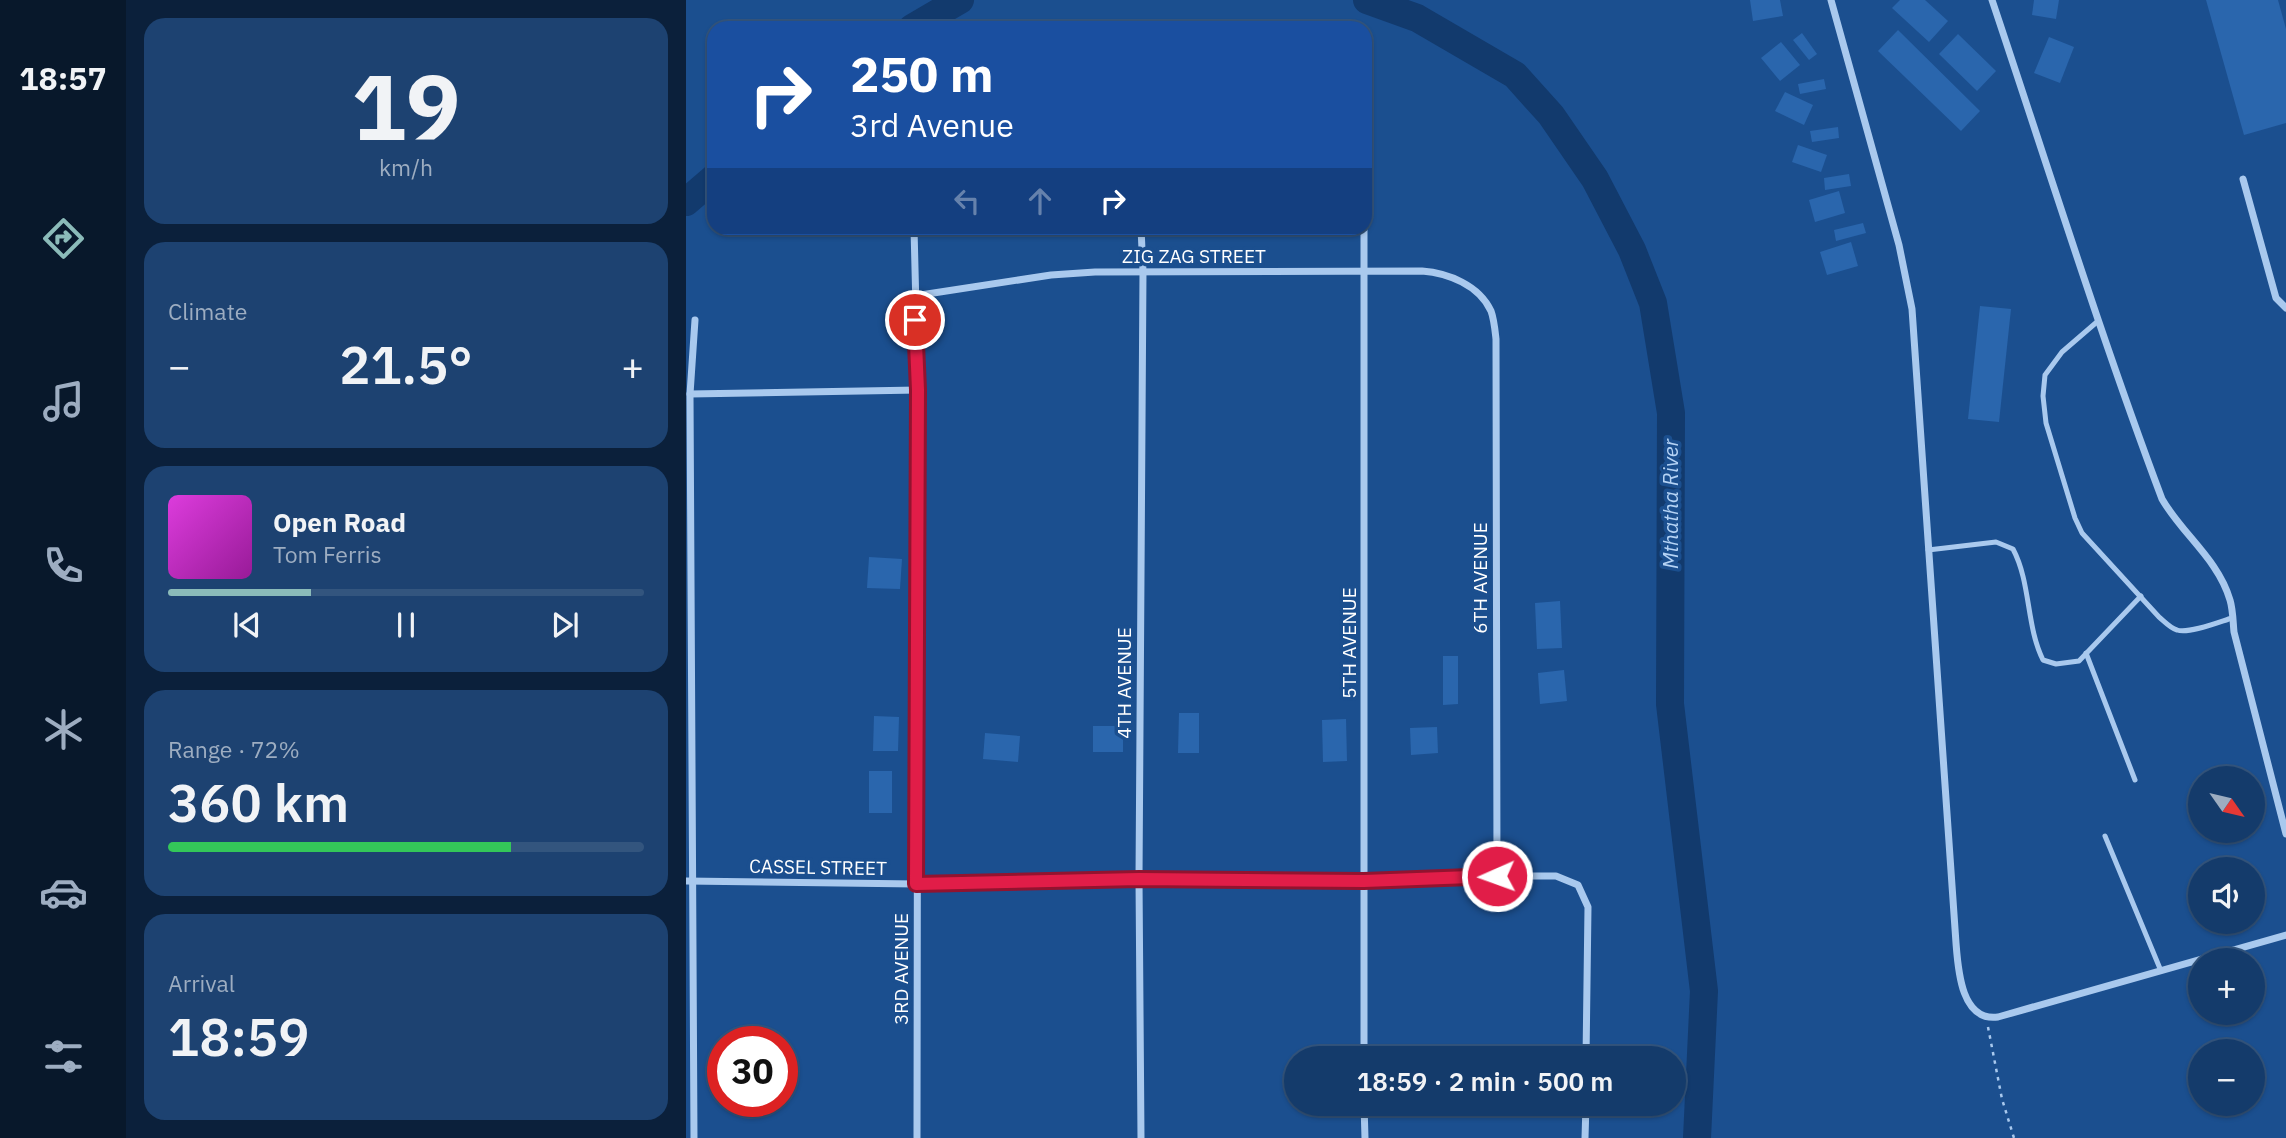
<!DOCTYPE html>
<meta charset="utf-8">
<style>
body{margin:0;font-family:"IBM Plex Sans",sans-serif;background:#1d4271;color:#f1f3f6;height:100vh;display:flex;flex-direction:column;font-size:26px;white-space:nowrap}
*{box-sizing:border-box;margin:0}
p{font-size:23px;color:#9dadc1}
.icon{flex:none;width:38px;height:38px;fill:none;stroke:currentColor;stroke-width:2;stroke-linecap:round;stroke-linejoin:round}
.map{position:relative;flex:1;overflow:hidden}
.side{display:flex;flex-direction:column;gap:18px;padding:18px;background:#0b203b;width:560px}
.side>*{flex:none}
.top-card{position:absolute;left:21px;top:21px;width:665px;height:214px;border-radius:21px;box-shadow:0 2px 5px #0004,0 0 0 2px #33557e;background:#1a4fa0;color:#fff;overflow:hidden}
.needle{width:46px;rotate:124deg}
.controls{position:absolute;left:1502px;top:766px;display:grid;gap:14px}
.controls a{display:grid;place-items:center;width:77px;height:77px;border-radius:50%;background:#143b6b;box-shadow:0 2px 5px #0004,0 0 0 2px #33557e;font-size:35px}
.speed{position:absolute;left:21px;top:1026px;display:flex;gap:14px;font-size:35px;font-weight:700;text-align:center}
.speed>*{display:grid;place-content:center;width:91px;height:91px;border-radius:50%;background:#143b6b;box-shadow:0 2px 5px #0004,0 0 0 2px #33557e;line-height:1}
.speed .limit{border:10px solid #d22;background:#fff;color:#111}
.pin{position:absolute;display:grid;place-items:center;width:60px;height:60px;color:#fff;margin:-30px;border:4px solid #fff;border-radius:50%;box-shadow:0 2px 7px #0007}
.me{position:absolute;width:77px;margin:-38px;rotate:268deg;stroke-linejoin:round;filter:drop-shadow(0 0 5px #0008)}
.turn{display:flex;align-items:center;gap:24px;height:147px;padding:0 28px;font-size:32px}
.turn .icon{width:91px;height:91px;stroke-width:2.5}
.turn b{display:block;font-size:49px;line-height:60px}
.lanes{display:flex;align-items:center;height:66px;padding:0 28px;background:#0003;justify-content:center;gap:35px;direction:ltr}
.lanes .off{opacity:.35}
.big{font-size:52px;font-weight:600;line-height:1.1}
.side .widget{flex:1;display:flex;flex-direction:column;justify-content:center;gap:10px;min-width:0;padding:0 24px;border-radius:21px;background:#1d4271}
.side .dial{align-items:center;gap:0}
.dial b{font-size:91px;line-height:1}
.song{display:flex;align-items:center;gap:21px}
.cover{width:84px;height:84px;border-radius:10px;background:linear-gradient(135deg,hsl(300 70% 55%),hsl(300 70% 35%))}
.played{height:7px;border-radius:4px;background:linear-gradient(90deg,#8bbbb9 30%,#33557e 30%)}
.keys{display:flex;justify-content:space-around;direction:ltr}
.heat{display:flex;justify-content:space-between;align-items:center;font-size:38px;direction:ltr}
.charge{height:10px;border-radius:5px;background:linear-gradient(90deg,#34c759 72%,#33557e 0)}
.trip{position:absolute;left:598px;top:1046px;width:402px;height:70px;border-radius:35px;background:#143b6b;box-shadow:0 2px 5px #0004,0 0 0 2px #33557e;font-weight:600;line-height:70px;text-align:center}
main{display:flex;flex:1;min-height:0}
.tab-bar{display:flex;flex-direction:column;width:126px;justify-content:space-around;align-items:center;background:#08182b;color:#9dadc1}
.tab-bar .icon{width:49px;height:49px}
.tab-bar .on{color:#8bbbb9}
.tab-bar b{font-size:32px;color:#f1f3f6}
.map>svg:first-child{display:block}
.lines{fill:none;stroke-linecap:round;stroke-linejoin:round}
.river{stroke:#123a6d;stroke-width:28}
.building{fill:#2a66ad}
.path{stroke:#a9c9ee;stroke-width:2.5;stroke-dasharray:3.5 5;stroke-linecap:butt}
.lane{stroke:#a9c9ee;stroke-width:5}
.street{stroke:#a9c9ee;stroke-width:7}
.route-casing{stroke:#92132f;stroke-width:18}
.route{stroke:#e11d48;stroke-width:12}
.labels{text-anchor:middle;stroke-width:7;stroke-linejoin:round;paint-order:stroke}
.street-label{font-size:19px;fill:#fff;stroke:#1b4f8f}
.water-label{font-size:21px;font-style:italic;fill:#b5d3f5;stroke:#1b4f8f}
</style>
<main>
<nav class="tab-bar">
<b>18:57</b>
<svg class="icon on" aria-label="directions" viewBox="0 0 24 24"><path d="M12 3l9 9-9 9-9-9zM9 14v-3h6M13 9l2 2-2 2"/></svg>
<svg class="icon" aria-label="music" viewBox="0 0 24 24"><path d="M9 18V5l10-2v13"/><circle cx="6" cy="18" r="3"/><circle cx="16" cy="16" r="3"/></svg>
<svg class="icon" aria-label="phone" viewBox="0 0 24 24"><path d="M5 4h4l2 5-3 2q2 4 5 5l2-3 5 2v4C11 20 4 13 5 4z"/></svg>
<svg class="icon" aria-label="climate" viewBox="0 0 24 24"><path d="M12 3v18M4 7l16 10M4 17L20 7"/></svg>
<svg class="icon" aria-label="car" viewBox="0 0 24 24"><path d="M5 17H2v-5l4-1 3-4h7l3 4 3 1v5h-3M9 17h6M6 11h13"/><circle cx="7" cy="17" r="2"/><circle cx="17" cy="17" r="2"/></svg>
<svg class="icon" aria-label="filters" viewBox="0 0 24 24"><path d="M4 7h16M4 17h16"/><circle cx="9" cy="7" r="2"/><circle cx="15" cy="17" r="2"/></svg>
</nav>
<section class="side">
<div class="widget dial"><b>19</b><p>km/h</p></div>
<div class="widget"><p>Climate</p>
<div class="heat"><a>−</a><b class="big">21.5°</b><a>+</a></div>
</div>
<div class="widget">
<div class="song"><i class="cover"></i><div><b>Open Road</b><p>Tom Ferris</p></div></div>
<div class="played"></div>
<div class="keys"><svg class="icon" aria-label="previous" viewBox="0 0 24 24"><path d="M18 5L8 12l10 7zM5 5v14"/></svg><svg class="icon" aria-label="pause" viewBox="0 0 24 24"><path d="M8 5v14M16 5v14"/></svg><svg class="icon" aria-label="next" viewBox="0 0 24 24"><path d="M6 5l10 7-10 7zM19 5v14"/></svg></div>
</div>
<div class="widget"><p>Range · 72%</p><b class="big">360 km</b><div class="charge"></div></div>
<div class="widget"><p>Arrival</p><b class="big">18:59</b></div>
</section>
<div class="map">
<svg width="1600" height="1138" viewBox="0 0 1600 1138">
<rect width="100%" height="100%" fill="#1b4f8f"/>
<g class="lines">
<!-- river -->
<g class="river">
<path d="M681,0L731,18L829,75L865,115L909,179L946,250L967,303L985,413L984,704L1018,991L1011,1138"/>
<path d="M226,28L274,0"/>
<path d="M0,202L28,178"/>
</g>
</g>
<!-- building -->
<g class="building">
<path d="M1064,0H1094L1097,16L1067,21Z"/>
<path d="M1214,0H1239L1262,21L1243,42L1206,8Z"/>
<path d="M1348,0H1373L1370,19L1346,15Z"/>
<path d="M1520,0H1592L1600,29V123L1558,135Z"/>
<path d="M1212,30L1294,111L1275,131L1192,51Z"/>
<path d="M1116,33L1131,54L1123,60L1107,40Z"/>
<path d="M1272,34L1310,71L1291,91L1253,54Z"/>
<path d="M1363,37L1388,47L1374,83L1348,73Z"/>
<path d="M1095,42L1114,65L1094,81L1075,58Z"/>
<path d="M1138,79L1140,89L1114,94L1112,84Z"/>
<path d="M1099,92L1127,105L1118,125L1089,111Z"/>
<path d="M1152,127L1153,138L1126,142L1124,131Z"/>
<path d="M1112,145L1141,155L1135,172L1106,162Z"/>
<path d="M1163,174L1165,186L1139,190L1138,178Z"/>
<path d="M1153,191L1159,213L1129,222L1123,200Z"/>
<path d="M1177,223L1180,233L1150,241L1148,230Z"/>
<path d="M1165,242L1172,266L1141,275L1134,252Z"/>
<path d="M1294,306L1325,309L1313,422L1282,419Z"/>
<path d="M183,557L216,559L214,589L181,588Z"/>
<path d="M874,601L876,648L851,649L849,603Z"/>
<path d="M757,656H772V704L757,705Z"/>
<path d="M878,670L881,701L854,704L852,673Z"/>
<path d="M493,713H513V753H492Z"/>
<path d="M188,716L213,717L212,751H187Z"/>
<path d="M660,719L661,761L637,762L636,720Z"/>
<rect x="407" y="726" width="30" height="26"/>
<path d="M751,727L752,753L725,755L724,728Z"/>
<path d="M299,733L334,736L332,762L297,759Z"/>
<rect x="183" y="771" width="23" height="42"/>
</g>
<g class="lines">
<!-- path -->
<path class="path" d="M1302,1027L1316,1099L1328,1138"/>
<!-- lane -->
<g class="lane">
<path d="M1412,321L1376,352L1359,375L1357,396L1360,423L1389,518L1396,533L1473,617C1478,621 1484,628 1491,630C1503,634 1533,622 1546,618"/>
<path d="M1242,550L1310,542L1327,549C1345,583 1340,626 1357,660L1370,664L1393,661L1455,596"/>
<path d="M1400,653L1449,780"/>
<path d="M1419,836L1475,971"/>
</g>
<!-- street -->
<g class="street">
<path d="M1145,0L1213,245L1226,309L1270,943C1272,969 1275,1022 1312,1017L1600,935"/>
<path d="M1306,0C1362,167 1414,334 1476,499C1496,534 1532,559 1544,600C1547,610 1547,622 1548,632L1600,834"/>
<path d="M1557,179L1590,298L1600,308"/>
<path d="M228,228L232,390L231,1138"/>
<path d="M455,228L457,271L453,879L455,1138"/>
<path d="M228,296L365,275L409,272L736,271C762,273 793,285 805,311C808,319 809,330 810,339L811,876"/>
<path d="M4,394L232,390"/>
<path d="M0,881L230,884L453,879L678,881L811,876H870L892,885L902,907L900,1059"/>
<path d="M678,1059V228"/>
<path d="M678,1104L679,1138"/>
<path d="M8,1138L4,394L9,320"/>
<path d="M899,1138L900,1104"/>
</g>
</g>
<g class="lines">
<!-- route casing -->
<g class="route-casing">
<path id="route" d="M229,320L232,390L230,884L453,879L678,881L811,876"/>
</g>
<!-- route -->
<use href="#route" class="route"/>
</g>
<g class="labels">
<!-- street labels -->
<g class="street-label">
<text x="508" y="263">ZIG ZAG STREET</text>
<text transform="translate(794 578) rotate(-90)" y="7">6TH AVENUE</text>
<text transform="translate(663 643) rotate(-90)" y="7">5TH AVENUE</text>
<text transform="translate(438 683) rotate(-90)" y="7">4TH AVENUE</text>
<text transform="translate(132 867) rotate(1)" y="7">CASSEL STREET</text>
<text transform="translate(215 969) rotate(-90)" y="7">3RD AVENUE</text>
</g>
<!-- water labels -->
<g class="water-label">
<text transform="translate(985 504) rotate(-90)" y="7">Mthatha River</text>
</g>
</g>
</svg>
<div class="controls">
<a><svg class="needle" viewBox="-14 -14 28 28"><path d="M0-13l5 13h-10z" fill="#e53935"/><path d="M0 13l5-13h-10z" fill="#9dadc1"/></svg></a>
<a><svg class="icon" aria-label="sound" viewBox="0 0 24 24"><path d="M4 9h4l5-4v14l-5-4H4zM17 9q2 3 0 6"/></svg></a>
<a>+</a>
<a>−</a>
</div>
<div class="speed"><div class="limit">30</div></div>
<div class="pin" style="left:229px;top:320px;background:#d93025"><svg class="icon" aria-label="arrive" viewBox="0 0 24 24"><path d="M6 21V4h12l-3 4 3 4H6"/></svg></div>
<svg class="me" style="left:811px;top:876px" viewBox="-20 -20 40 40"><circle r="17" fill="#e11d48" stroke="#fff" stroke-width="3"/><path d="M0-11L8 9 0 5-8 9z" fill="#fff"/></svg>
<div class="trip">18:59 · 2 min · 500 m</div>
<div class="top-card">
<div class="turn"><svg class="icon" aria-label="right" viewBox="0 0 24 24"><path d="M7 20v-9h11M14 6l5 5-5 5"/></svg><div><b>250 m</b>3rd Avenue</div></div>
<div class="lanes"><svg class="icon off" aria-label="left" viewBox="0 0 24 24"><path d="M17 20v-9H6M10 6l-5 5 5 5"/></svg><svg class="icon off" aria-label="ahead" viewBox="0 0 24 24"><path d="M12 20V5M6 11l6-6 6 6"/></svg><svg class="icon" aria-label="right" viewBox="0 0 24 24"><path d="M7 20v-9h11M14 6l5 5-5 5"/></svg></div>
</div>
</div>
</main>
